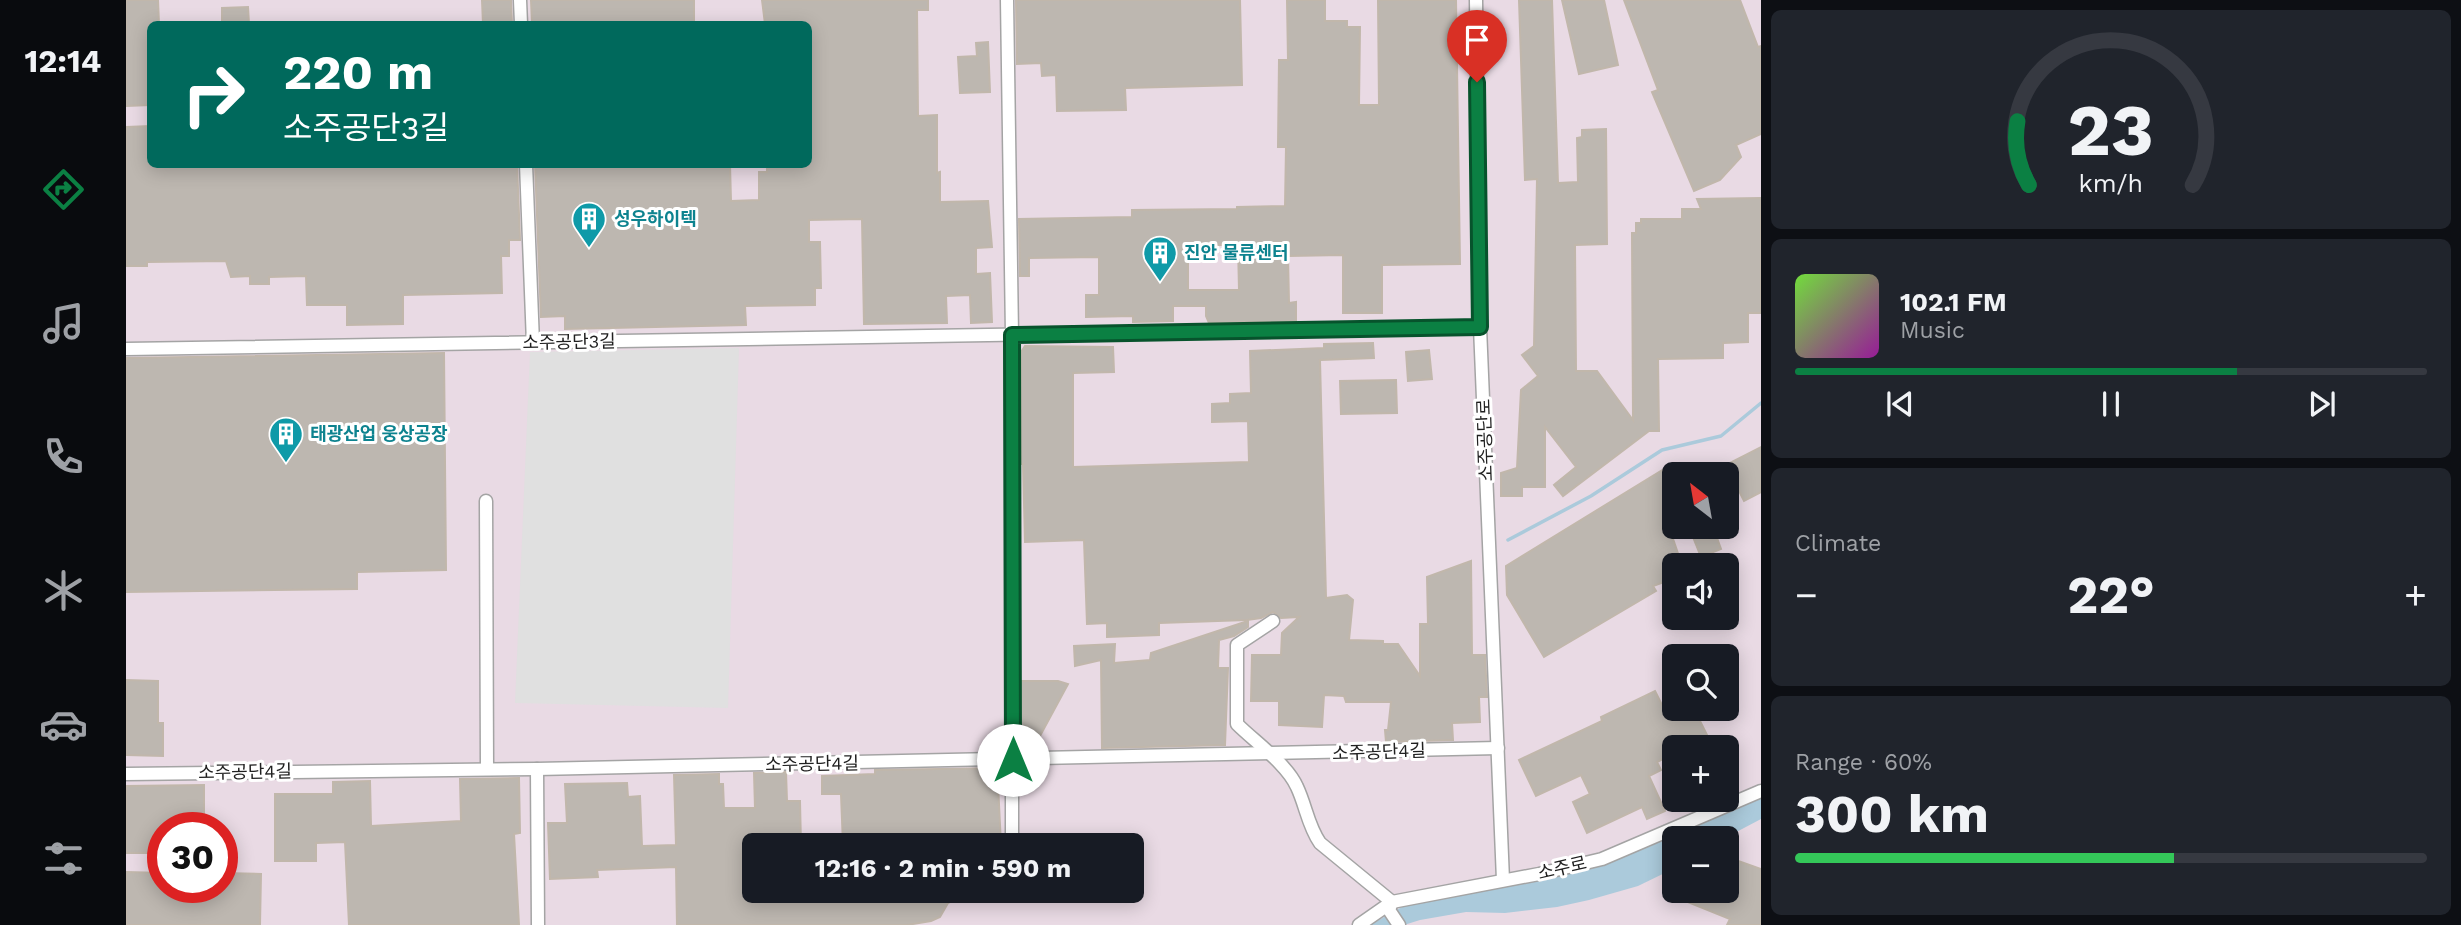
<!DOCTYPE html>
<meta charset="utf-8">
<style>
body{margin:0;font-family:"Work Sans","Noto Sans KR",sans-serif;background:#20242c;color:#f1f3f6;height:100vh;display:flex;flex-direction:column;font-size:26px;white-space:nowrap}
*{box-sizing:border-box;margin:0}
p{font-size:23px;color:#9ea1a6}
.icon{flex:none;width:38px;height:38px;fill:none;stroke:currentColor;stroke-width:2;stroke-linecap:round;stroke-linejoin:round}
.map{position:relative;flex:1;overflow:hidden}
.drawer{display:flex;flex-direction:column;gap:10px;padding:10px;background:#0d0f14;width:700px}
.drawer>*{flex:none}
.guide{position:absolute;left:21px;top:21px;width:665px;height:147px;border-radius:10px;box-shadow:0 4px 18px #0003;background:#00695c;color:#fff;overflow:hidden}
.needle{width:46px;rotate:329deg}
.fabs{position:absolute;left:1536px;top:462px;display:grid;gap:14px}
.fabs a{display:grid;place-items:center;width:77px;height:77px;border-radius:10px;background:#171b24;box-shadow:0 4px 18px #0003;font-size:35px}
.speed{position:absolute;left:21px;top:812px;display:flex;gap:14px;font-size:35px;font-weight:700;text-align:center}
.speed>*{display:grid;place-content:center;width:91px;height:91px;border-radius:50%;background:#171b24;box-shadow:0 4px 18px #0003;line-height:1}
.speed .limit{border:10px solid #d22;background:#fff;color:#111}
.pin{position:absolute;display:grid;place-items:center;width:60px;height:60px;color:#fff;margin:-72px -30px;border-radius:50% 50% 50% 0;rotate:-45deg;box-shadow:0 0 7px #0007}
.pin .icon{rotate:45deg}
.me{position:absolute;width:77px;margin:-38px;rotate:0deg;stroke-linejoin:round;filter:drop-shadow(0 0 5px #0008)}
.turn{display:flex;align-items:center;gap:24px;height:147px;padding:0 21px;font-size:32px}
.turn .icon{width:91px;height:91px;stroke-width:2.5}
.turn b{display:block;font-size:49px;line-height:60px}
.big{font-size:52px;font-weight:700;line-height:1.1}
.drawer .tile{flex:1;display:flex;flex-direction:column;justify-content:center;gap:10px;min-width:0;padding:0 24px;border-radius:10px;background:#20242c}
.drawer .dial{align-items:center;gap:0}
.dial svg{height:182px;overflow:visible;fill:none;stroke:#363941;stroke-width:7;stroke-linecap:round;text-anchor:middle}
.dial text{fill:#f1f3f6;stroke:none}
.song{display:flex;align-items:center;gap:21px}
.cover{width:84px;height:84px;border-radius:10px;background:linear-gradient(135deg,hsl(100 70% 55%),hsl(300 70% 35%))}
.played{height:7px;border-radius:4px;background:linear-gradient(90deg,#0b8043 70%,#363941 70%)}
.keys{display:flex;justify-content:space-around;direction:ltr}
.heat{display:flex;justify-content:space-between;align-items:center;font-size:38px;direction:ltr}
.charge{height:10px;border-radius:5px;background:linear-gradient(90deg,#34c759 60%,#363941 0)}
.trip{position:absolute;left:616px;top:833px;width:402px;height:70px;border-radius:10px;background:#171b24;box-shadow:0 4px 18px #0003;font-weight:700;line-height:70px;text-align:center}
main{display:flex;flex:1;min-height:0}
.menu{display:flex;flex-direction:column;width:126px;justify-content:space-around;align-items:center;background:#090b0e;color:#9ea1a6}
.menu .icon{width:49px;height:49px}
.menu .on{color:#0b8043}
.menu b{font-size:32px;color:#f1f3f6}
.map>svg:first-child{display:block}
.industrial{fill:#e9dae4;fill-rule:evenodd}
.parking{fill:#e0e0e0}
.water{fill:#abcadb}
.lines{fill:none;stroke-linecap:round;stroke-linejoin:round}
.stream{stroke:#abcadb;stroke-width:3.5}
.building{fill:#bdb7b0;stroke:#c1b7ab;stroke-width:2;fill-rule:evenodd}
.minor-casing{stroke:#a4a4a4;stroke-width:15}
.minor{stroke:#fff;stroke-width:12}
.route-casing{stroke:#07532c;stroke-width:18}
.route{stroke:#0b8043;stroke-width:12}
.labels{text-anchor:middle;stroke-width:6;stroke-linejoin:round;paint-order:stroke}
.culture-label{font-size:18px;font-weight:bold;fill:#0d838f;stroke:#fff;text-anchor:start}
.street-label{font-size:18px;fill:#202020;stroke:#fff}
</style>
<main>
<nav class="menu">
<b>12:14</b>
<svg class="icon on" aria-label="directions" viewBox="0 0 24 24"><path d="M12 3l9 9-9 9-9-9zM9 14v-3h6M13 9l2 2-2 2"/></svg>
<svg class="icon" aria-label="music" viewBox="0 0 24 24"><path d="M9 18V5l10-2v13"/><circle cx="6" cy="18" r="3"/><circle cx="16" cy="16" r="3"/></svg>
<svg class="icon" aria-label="phone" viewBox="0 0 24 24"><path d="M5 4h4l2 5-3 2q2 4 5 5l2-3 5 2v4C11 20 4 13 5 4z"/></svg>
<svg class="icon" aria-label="climate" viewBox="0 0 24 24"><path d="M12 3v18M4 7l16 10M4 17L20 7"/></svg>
<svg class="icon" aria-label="car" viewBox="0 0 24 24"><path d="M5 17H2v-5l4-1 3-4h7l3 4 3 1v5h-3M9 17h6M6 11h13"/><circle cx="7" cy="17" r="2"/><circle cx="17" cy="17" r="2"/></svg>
<svg class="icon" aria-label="filters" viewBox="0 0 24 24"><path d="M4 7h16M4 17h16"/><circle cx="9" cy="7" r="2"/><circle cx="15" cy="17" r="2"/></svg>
</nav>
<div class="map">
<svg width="1635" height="925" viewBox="0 0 1635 925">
<rect width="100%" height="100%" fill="#f0eee8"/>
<!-- industrial -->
<path class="industrial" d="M0,0H1635V925H0ZM24,24H682V164H24ZM1549,474H1601V527H1549ZM1549,565H1601V618H1549ZM1549,656H1601V709H1549ZM1549,747H1601V800H1549ZM37,828H96V887H37ZM1549,838H1601V891H1549ZM628,845H1006V891H628Z"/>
<!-- parking -->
<path class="parking" d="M613,348L602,708L389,703L404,352Z"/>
<!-- water -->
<path class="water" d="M1635,794V819L1599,838H1549V868L1512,886L1463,900L1431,907L1379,913L1340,912L1294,920L1278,925H1244L1283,903L1406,882L1475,865L1525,846Z"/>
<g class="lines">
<!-- stream -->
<path class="stream" d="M1382,540L1465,496L1536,450L1595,436L1635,403"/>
</g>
<!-- building -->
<g class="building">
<path d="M0,0H32L33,24H24V105L0,106Z"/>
<path d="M356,0H385L386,24H357Z"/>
<path d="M405,0H568V24H406Z"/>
<path d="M636,0H802V10H791L792,116L811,115V173L814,172V202L862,201L866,247L850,248V274L864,273L866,322L845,323L844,295L820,296L821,323L738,324L736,219L683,220V242H694L695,288H689V305L619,306L620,325L439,329V316L415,317L409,164H604L605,201L633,200V172H641V164H682V24H639Z"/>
<path d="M890,0H1114L1116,85L999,88L1000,110L931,111L930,75L916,76L915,63L891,64Z"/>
<path d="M1161,0H1199V21H1221V27H1234L1233,105H1253L1252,0H1330L1334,264L1256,265V313H1217V255L1162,256L1163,303L1170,302V321L1153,322L1083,323L1080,316V306H1047V321L1007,322V316L960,317V295H973V257L903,258V276H894L893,219L1006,217V210L1111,209V207L1159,206L1160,147H1152L1153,60H1162ZM1088,245H1112L1113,290H1062V260H1088Z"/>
<path d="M1393,0H1426L1432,183L1452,182L1451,138L1456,137V130L1480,129L1481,244L1449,245L1450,371H1471L1507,420L1506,233H1510V223H1515V219H1556V209H1575L1571,199L1635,198V313H1622V342L1597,343V358L1532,359L1533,431H1523L1437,496L1428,485L1450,467L1419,427V487H1396V496H1375V473L1391,468L1395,390L1412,376L1396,355L1408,346L1411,179L1399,180Z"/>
<path d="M1436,0H1478L1492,65L1453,74Z"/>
<path d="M1498,0H1614L1632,47L1635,46V134L1610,145L1615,157L1594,180L1568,191L1526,92L1532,90Z"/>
<path d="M122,7L123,24H96V8Z"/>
<path d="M862,42L864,92L834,93L832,57L851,56L850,43Z"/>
<path d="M24,126V164H391L394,240H383V256H375L376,293L277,295V324L221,325V305H181L180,276L143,277V284H124V276L105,277L100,261L21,262V266H0V127Z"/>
<path d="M1247,343L1248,358L1194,360L1200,598L1221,595L1227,600L1223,640L1257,641V644H1272L1294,676V624H1302L1301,577L1345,561L1346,655H1359L1361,697H1353L1354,722L1326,723L1327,740L1260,742L1259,730H1262L1265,702H1220L1218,696L1198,695L1196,727L1153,725V701H1125L1126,655H1155L1156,633L1173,617L1155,618L1147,612L1135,618L1121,620L1033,623V635L981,637V623L961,624L958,540L899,542L897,464H895V352L899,346L987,347L988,372L947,373V467L1123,462L1122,421L1086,422V404L1104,403V394L1125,393L1124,351L1198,348V344Z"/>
<path d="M1303,350L1306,379L1282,381L1280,352Z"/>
<path d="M318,353L320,570L231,572V589L0,592V358Z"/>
<path d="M1270,380L1271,413L1215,414L1214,381Z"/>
<path d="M1635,447V492L1618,501L1600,465Z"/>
<path d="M1538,469L1541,480L1549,478V531L1545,533L1556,565H1549V578L1527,586L1530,591L1418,657L1381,595L1380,566Z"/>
<path d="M1563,527H1587L1595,549L1575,557Z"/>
<path d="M1122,621V627L1108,636L1093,640L1092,668H1102L1099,745L976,748L975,660L949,666L948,646L989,644L988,663L1024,660L1025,653Z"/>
<path d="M0,680L32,681V723H37V756L0,755Z"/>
<path d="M895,681H932L942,684L908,747H895Z"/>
<path d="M1529,691L1537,707L1549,702V709H1568L1587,747H1549V753L1531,762L1535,770L1523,776L1539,811L1521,819L1516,807L1461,833L1447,802L1464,794L1455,775L1410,796L1393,760L1476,721L1475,717Z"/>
<path d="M877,768V784H872L875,845H717L715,794H696V776L749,774V770Z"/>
<path d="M660,772L661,801H674L675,845H627L628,891H845L822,903L814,917L805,921L781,925H551L550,867L471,870L472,877L424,879L422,823H441L439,784L501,783L502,797L514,796L516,846L550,845L548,775L593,774V784H597L598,808H629L628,773Z"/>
<path d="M393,778L394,833L388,834L393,925H223L219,842L190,843V861H149V794H207V782L244,781L245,826L335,821L334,779Z"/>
<path d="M78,785V828H37V853H0V786Z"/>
<path d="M1601,857L1635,869V925H1601L1604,919L1559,901L1562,891H1601Z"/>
<path d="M0,872L37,873V887H96V873L135,874L134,925H0Z"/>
</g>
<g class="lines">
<!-- minor casing -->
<g class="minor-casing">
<g id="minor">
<path d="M394,0L395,24"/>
<path d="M881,0L886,335V845"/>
<path d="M1350,0L1354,327L1377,880"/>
<path d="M400,164L407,343"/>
<path d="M0,349L1354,327"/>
<path d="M360,501L361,769"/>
<path d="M1147,621L1111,645V724C1129,742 1161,764 1171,787C1180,806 1182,826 1194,843L1266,902L1263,910L1273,925"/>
<path d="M411,769L412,925"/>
<path d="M0,774L411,769L1372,748"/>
<path d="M1233,925L1266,902L1413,874L1476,859L1635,791"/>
</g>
</g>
<!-- minor -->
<use href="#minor" class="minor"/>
</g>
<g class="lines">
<!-- route casing -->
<g class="route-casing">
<path id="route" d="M887,760L886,335L1354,327L1351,82"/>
</g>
<!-- route -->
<use href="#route" class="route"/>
</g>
<!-- icons -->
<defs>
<g id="building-pin" transform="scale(1.75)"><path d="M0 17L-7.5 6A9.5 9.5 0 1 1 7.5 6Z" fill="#0f9aa8" stroke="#fff"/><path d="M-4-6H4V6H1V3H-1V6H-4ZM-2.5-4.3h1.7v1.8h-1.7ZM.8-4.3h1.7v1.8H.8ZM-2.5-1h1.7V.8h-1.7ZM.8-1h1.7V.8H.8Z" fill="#fff"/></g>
</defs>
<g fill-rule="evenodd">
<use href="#building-pin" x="463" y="219"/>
<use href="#building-pin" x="1034" y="253"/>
<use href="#building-pin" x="160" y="434"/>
</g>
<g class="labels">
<!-- culture labels -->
<g class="culture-label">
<text x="488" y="225">성우하이텍</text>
<text x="1058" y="259">진안 물류센터</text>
<text x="184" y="440">태광산업 웅상공장</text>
</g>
<!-- street labels -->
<g class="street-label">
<text transform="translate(443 342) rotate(-1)" y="6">소주공단3길</text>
<text transform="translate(1359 440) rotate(-92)" y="6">소주공단로</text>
<text transform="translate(1253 752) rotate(-2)" y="6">소주공단4길</text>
<text transform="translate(686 764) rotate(-1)" y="6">소주공단4길</text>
<text transform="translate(119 772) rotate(-1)" y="6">소주공단4길</text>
<text transform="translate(1436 868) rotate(-13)" y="6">소주로</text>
</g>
</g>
</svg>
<div class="fabs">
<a><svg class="needle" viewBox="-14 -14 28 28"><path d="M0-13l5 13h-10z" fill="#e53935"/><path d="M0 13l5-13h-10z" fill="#9ea1a6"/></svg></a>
<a><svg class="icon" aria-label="sound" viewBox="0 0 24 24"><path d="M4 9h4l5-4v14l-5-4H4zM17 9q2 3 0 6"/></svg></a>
<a><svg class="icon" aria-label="search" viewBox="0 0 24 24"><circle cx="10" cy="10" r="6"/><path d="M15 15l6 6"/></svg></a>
<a>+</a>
<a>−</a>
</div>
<div class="speed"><div class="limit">30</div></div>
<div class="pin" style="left:1351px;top:82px;background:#d93025"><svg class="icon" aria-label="arrive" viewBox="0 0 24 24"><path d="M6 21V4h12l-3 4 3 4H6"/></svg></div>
<svg class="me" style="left:887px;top:760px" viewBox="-20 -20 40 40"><circle r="19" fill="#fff"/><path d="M0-13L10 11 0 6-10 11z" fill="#0b8043"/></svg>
<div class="trip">12:16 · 2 min · 590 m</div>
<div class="guide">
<div class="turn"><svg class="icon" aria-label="right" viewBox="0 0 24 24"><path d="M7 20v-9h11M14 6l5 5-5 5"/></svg><div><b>220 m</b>소주공단3길</div></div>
</div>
</div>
<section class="drawer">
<div class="tile dial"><svg viewBox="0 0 100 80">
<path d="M14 69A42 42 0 1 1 86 69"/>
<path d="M14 69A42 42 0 0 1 9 41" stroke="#0b8043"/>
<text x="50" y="56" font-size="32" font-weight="700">23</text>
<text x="50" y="72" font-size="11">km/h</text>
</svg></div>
<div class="tile">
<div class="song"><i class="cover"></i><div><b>102.1 FM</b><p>Music</p></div></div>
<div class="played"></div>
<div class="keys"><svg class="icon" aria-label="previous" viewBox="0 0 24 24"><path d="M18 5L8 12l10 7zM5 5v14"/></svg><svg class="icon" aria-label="pause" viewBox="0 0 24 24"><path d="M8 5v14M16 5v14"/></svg><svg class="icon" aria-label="next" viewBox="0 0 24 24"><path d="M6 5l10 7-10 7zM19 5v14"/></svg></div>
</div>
<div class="tile"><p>Climate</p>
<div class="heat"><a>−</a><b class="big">22°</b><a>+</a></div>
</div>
<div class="tile"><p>Range · 60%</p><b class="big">300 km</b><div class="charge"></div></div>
</section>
</main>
